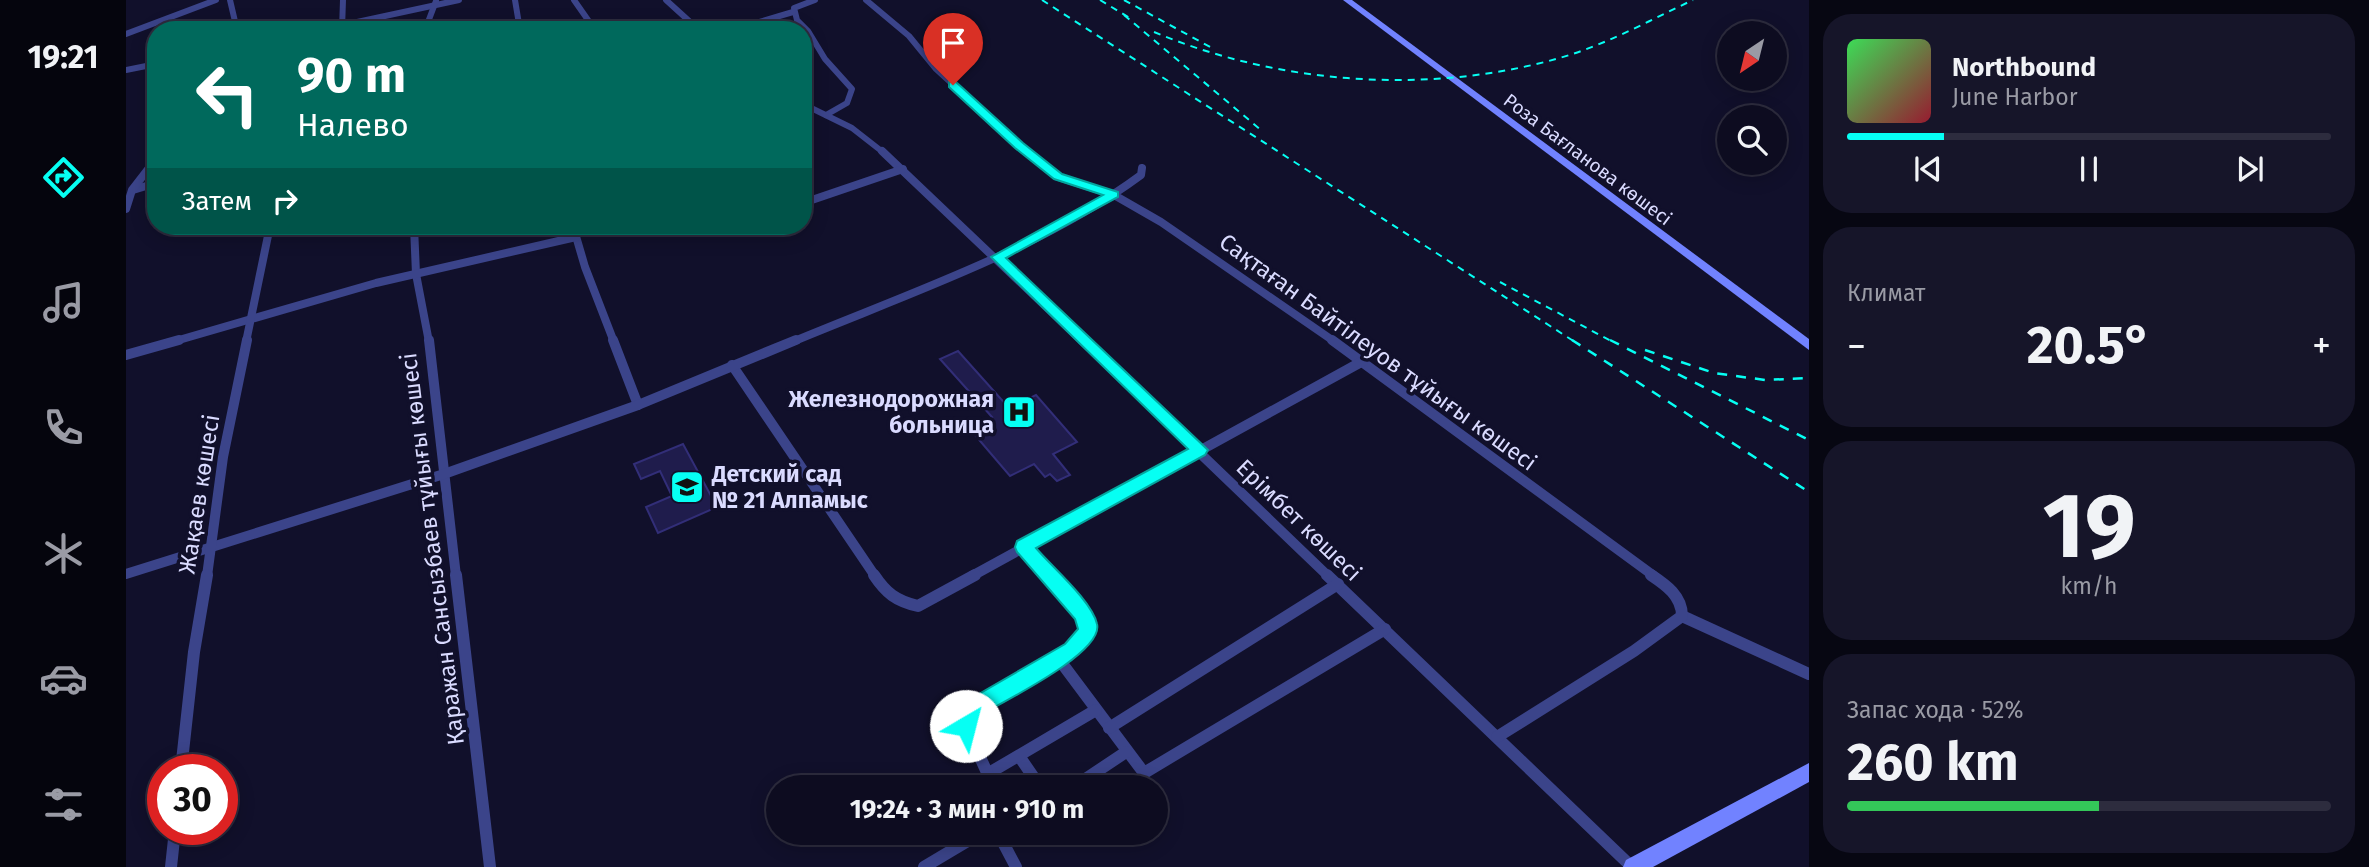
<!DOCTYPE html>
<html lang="ru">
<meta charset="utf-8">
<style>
body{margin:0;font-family:"Fira Sans",sans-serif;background:#161529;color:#f1f3f6;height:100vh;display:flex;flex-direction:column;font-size:26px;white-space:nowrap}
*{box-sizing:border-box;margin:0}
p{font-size:23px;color:#9a9ba5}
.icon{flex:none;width:38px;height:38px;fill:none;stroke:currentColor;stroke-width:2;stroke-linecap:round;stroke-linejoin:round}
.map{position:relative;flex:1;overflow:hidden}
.details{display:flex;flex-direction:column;gap:14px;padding:14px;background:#070712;width:560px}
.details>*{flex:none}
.guide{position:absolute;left:21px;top:21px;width:665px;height:214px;border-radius:28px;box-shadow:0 4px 18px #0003,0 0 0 2px #2d2c3e;background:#00695c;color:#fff;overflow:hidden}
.needle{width:46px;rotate:215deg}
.controls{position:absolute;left:1591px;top:21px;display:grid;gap:14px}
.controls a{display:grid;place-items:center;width:70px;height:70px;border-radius:50%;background:#0d0c20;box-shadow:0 4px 18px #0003,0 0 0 2px #2d2c3e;font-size:35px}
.speed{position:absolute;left:21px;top:754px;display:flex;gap:14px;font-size:35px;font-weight:700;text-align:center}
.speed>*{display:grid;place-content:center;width:91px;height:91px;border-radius:50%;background:#0d0c20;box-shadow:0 4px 18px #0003,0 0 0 2px #2d2c3e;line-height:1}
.speed .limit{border:10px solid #d22;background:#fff;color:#111}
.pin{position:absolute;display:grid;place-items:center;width:60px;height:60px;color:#fff;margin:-72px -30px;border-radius:50% 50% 50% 0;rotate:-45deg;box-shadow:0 0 7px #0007}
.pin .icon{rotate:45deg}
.me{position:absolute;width:77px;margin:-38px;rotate:37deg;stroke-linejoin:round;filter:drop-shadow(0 0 5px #0008)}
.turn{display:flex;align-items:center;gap:24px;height:147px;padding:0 35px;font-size:32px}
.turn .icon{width:91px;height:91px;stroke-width:2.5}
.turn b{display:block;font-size:49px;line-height:60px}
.then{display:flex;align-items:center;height:66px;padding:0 35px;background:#0003;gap:14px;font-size:26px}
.big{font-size:52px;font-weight:700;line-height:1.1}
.details .tile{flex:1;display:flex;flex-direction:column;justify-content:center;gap:10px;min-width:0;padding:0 24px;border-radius:28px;background:#161529}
.details .dial{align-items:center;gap:0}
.dial b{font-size:91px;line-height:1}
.song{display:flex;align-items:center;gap:21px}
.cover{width:84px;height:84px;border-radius:10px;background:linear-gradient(135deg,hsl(130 70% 55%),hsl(350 70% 35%))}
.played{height:7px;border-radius:4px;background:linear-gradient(90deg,#06fff3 20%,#2d2c3e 20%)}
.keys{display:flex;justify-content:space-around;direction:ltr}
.heat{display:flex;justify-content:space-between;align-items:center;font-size:38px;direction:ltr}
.charge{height:10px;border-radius:5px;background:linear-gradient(90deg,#34c759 52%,#2d2c3e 0)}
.trip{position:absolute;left:640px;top:775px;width:402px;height:70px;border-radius:35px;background:#0d0c20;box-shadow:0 4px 18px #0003,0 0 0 2px #2d2c3e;font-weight:700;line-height:70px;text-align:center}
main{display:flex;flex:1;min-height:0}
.tab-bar{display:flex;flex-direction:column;width:126px;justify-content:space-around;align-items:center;background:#05050d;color:#9a9ba5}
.tab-bar .icon{width:49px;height:49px}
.tab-bar .current{color:#06fff3}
.tab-bar b{font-size:32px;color:#f1f3f6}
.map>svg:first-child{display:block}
.building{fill:#1f1c4c;stroke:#322e78;stroke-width:2}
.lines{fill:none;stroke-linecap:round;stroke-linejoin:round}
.street-far3{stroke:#3b448a;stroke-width:6}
.street-far2{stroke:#3b448a;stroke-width:8}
.street-far1{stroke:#3b448a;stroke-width:10}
.street{stroke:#3b448a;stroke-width:12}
.secondary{fill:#7182ff;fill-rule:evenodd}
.rail-far1{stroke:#06fff3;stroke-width:2;stroke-dasharray:7 6;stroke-linecap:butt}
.rail{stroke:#06fff3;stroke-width:2.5;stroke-dasharray:10 9;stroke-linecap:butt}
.route{fill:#06fff3;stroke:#04a69e;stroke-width:2}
.labels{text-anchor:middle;stroke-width:7;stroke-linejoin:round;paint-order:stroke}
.far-street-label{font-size:19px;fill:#dadbff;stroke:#11102b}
.street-label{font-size:23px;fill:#dadbff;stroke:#11102b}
.poi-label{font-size:23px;font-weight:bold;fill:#dadbff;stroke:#11102b;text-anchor:end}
</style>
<main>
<nav class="tab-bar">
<b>19:21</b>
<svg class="icon current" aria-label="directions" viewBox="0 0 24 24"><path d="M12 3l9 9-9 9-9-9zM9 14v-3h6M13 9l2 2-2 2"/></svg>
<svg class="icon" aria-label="music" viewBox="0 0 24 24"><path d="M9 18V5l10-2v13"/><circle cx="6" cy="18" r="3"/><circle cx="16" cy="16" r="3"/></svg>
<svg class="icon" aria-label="phone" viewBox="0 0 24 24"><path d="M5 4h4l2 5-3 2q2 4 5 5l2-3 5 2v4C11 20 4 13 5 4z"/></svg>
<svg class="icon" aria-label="climate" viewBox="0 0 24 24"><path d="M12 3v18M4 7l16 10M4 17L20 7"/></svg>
<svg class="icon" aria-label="car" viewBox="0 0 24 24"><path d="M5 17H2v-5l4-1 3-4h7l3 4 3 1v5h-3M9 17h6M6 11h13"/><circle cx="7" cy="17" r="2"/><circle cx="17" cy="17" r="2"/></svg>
<svg class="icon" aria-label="filters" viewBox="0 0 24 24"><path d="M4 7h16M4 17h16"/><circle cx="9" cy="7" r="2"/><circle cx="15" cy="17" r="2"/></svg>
</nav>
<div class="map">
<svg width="1683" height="867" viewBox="0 0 1683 867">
<rect width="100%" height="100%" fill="#11102b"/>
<!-- building -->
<g class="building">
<path d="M832,351L883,408L910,395L951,442L927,454L944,475L931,481L924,474L919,477L908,464L884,476L843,428L866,417L814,359Z"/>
<path d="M557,444L591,507L532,533L520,507L546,496L534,471L515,479L508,464Z"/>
</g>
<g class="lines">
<!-- street-far3 -->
<g class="street-far3">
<path d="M104,0L111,30"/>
<path d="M389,0L394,30"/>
<path d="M448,0L469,30"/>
<path d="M540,0L573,30"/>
<path d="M689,0L668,8L671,20L682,31L699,59L726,89L721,103L700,115"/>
<path d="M740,0L783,36L810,69L902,153"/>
<path d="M216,29L217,0"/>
<path d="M194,30L333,0"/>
<path d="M299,30L310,1"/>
<path d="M606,30L667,12"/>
<path d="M0,34L90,0"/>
<path d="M0,70L30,64"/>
<path d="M677,104L726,128L758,153"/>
</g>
<!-- street-far2 -->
<g class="street-far2">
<path d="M756,151L957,342"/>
<path d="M899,151L932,177L988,195L1035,222L1209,342"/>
<path d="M7,190L30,183"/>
<path d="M677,203L777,169"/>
<path d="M0,209L6,190L30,159"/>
<path d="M288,226L290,274L303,342"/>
<path d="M447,226L459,267L488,342"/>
<path d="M46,342L250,283L450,237"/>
<path d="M120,342L144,226"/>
<path d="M666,342C781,294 915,249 1015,175L1016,168"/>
</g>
<!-- street-far1 -->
<g class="street-far1">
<path d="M303,340L330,576"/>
<path d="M487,340L512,405"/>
<path d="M956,340L1202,576"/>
<path d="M1206,340L1528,576"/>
<path d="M0,355L53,340"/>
<path d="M606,365L749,576"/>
<path d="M897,547L923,576"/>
<path d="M0,574L318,474L512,405L670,340"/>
<path d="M81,576L97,457L121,340"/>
<path d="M846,576L1237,361"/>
</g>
<!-- street -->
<g class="street">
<path d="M330,575L364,867"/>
<path d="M748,575C760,593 770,601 792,606L849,575"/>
<path d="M1201,575L1506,867"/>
<path d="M1556,616L1683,674"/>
<path d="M932,658L1018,773L1259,629"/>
<path d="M983,728L1212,584"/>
<path d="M1371,737L1508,651L1556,616C1556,596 1540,585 1525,575"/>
<path d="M893,756L915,788"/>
<path d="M55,770L68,652L81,575"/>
<path d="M863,773L970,710"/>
<path d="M868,788L840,726C865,675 941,678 962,630L956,613L922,575"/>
<path d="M946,788L1000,752"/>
<path d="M872,833L890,867"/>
<path d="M45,867L49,830"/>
<path d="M798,867L855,833"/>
</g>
<!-- secondary -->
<g class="secondary">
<path d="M1217,0H1226L1683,339V350Z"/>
<path d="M1683,763V782L1527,867H1497L1500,860Z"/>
</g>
<!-- rail-far1 -->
<g class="rail-far1">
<path d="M916,0L1449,342"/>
<path d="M974,0L1007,20"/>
<path d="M998,0L1086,48"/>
<path d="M998,15L1135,130"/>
<path d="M1028,32C1152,84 1300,95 1430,59C1478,46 1522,21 1567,0"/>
<path d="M1374,282L1487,342"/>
</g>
<!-- rail -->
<g class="rail">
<path d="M1446,340L1683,492"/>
<path d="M1484,340L1683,440"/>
<path d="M1519,350L1588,373L1639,380L1683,378"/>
</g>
</g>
<!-- route -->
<path class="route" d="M823,82H830L897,143L936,174L992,192V197L880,258L1082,450L1079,455L910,548C926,567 966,601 971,624C978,652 882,699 860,712L851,722L847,733L840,736L833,733L830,726L835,711L846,698L939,644L952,629L949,619L891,552L889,547L891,541L1062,449L865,257L977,195L928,179L889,148L823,87Z"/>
<!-- icons -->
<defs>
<g id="hospital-square" transform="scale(1.75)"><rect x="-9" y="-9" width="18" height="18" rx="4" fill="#06fff3" stroke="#11102b"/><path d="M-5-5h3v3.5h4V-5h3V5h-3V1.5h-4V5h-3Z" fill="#111"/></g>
<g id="school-square" transform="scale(1.75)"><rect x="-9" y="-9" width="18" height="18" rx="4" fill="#06fff3" stroke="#11102b"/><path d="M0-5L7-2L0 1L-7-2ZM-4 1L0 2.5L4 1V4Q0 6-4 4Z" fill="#111"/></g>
</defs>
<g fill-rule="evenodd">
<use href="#hospital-square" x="893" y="412"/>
<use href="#school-square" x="561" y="487"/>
</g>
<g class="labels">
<!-- far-street labels -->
<g class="far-street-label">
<text transform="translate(1462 159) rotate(37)" y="7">Роза Бағланова көшесі</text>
</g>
<!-- street labels -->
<g class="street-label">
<text transform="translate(1252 352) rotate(36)" y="8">Сақтаған Байтілеуов тұйығы көшесі</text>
<text transform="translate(73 494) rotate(-81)" y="8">Жақаев көшесі</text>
<text transform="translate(1173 520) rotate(44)" y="8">Ерімбет көшесі</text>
<text transform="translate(306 549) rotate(-97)" y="8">Қаражан Сансызбаев тұйығы көшесі</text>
</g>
<!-- poi labels -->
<g class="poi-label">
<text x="868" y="407">Железнодорожная<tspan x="868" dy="26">больница</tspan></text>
<text x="586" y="482" text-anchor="start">Детский сад<tspan x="586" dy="26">№ 21 Алпамыс</tspan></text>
</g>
</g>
</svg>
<div class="controls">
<a><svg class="needle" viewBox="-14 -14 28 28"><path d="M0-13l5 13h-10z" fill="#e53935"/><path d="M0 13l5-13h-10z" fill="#9a9ba5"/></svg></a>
<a><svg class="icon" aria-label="search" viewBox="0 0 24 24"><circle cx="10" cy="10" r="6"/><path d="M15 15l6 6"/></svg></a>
</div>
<div class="speed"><div class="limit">30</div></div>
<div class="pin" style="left:827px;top:85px;background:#d93025"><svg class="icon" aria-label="arrive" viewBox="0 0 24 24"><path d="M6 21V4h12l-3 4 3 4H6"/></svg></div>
<svg class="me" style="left:840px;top:726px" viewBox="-20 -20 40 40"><circle r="19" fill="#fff"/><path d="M0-13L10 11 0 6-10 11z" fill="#06fff3"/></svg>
<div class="trip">19:24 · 3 мин · 910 m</div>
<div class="guide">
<div class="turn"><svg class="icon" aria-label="left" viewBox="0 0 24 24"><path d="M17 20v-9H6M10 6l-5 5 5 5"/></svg><div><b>90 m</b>Налево</div></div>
<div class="then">Затем<svg class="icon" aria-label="right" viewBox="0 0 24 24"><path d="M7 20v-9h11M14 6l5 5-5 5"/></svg></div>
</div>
</div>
<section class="details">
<div class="tile">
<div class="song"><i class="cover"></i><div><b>Northbound</b><p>June Harbor</p></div></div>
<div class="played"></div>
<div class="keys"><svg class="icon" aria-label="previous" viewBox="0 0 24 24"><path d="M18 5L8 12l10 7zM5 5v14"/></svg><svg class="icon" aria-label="pause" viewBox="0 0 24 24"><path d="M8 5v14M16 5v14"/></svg><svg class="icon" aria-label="next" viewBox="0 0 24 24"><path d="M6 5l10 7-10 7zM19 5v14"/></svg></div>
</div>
<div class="tile"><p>Климат</p>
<div class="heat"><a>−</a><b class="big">20.5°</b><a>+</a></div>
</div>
<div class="tile dial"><b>19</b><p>km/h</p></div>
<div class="tile"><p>Запас хода · 52%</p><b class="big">260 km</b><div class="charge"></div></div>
</section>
</main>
